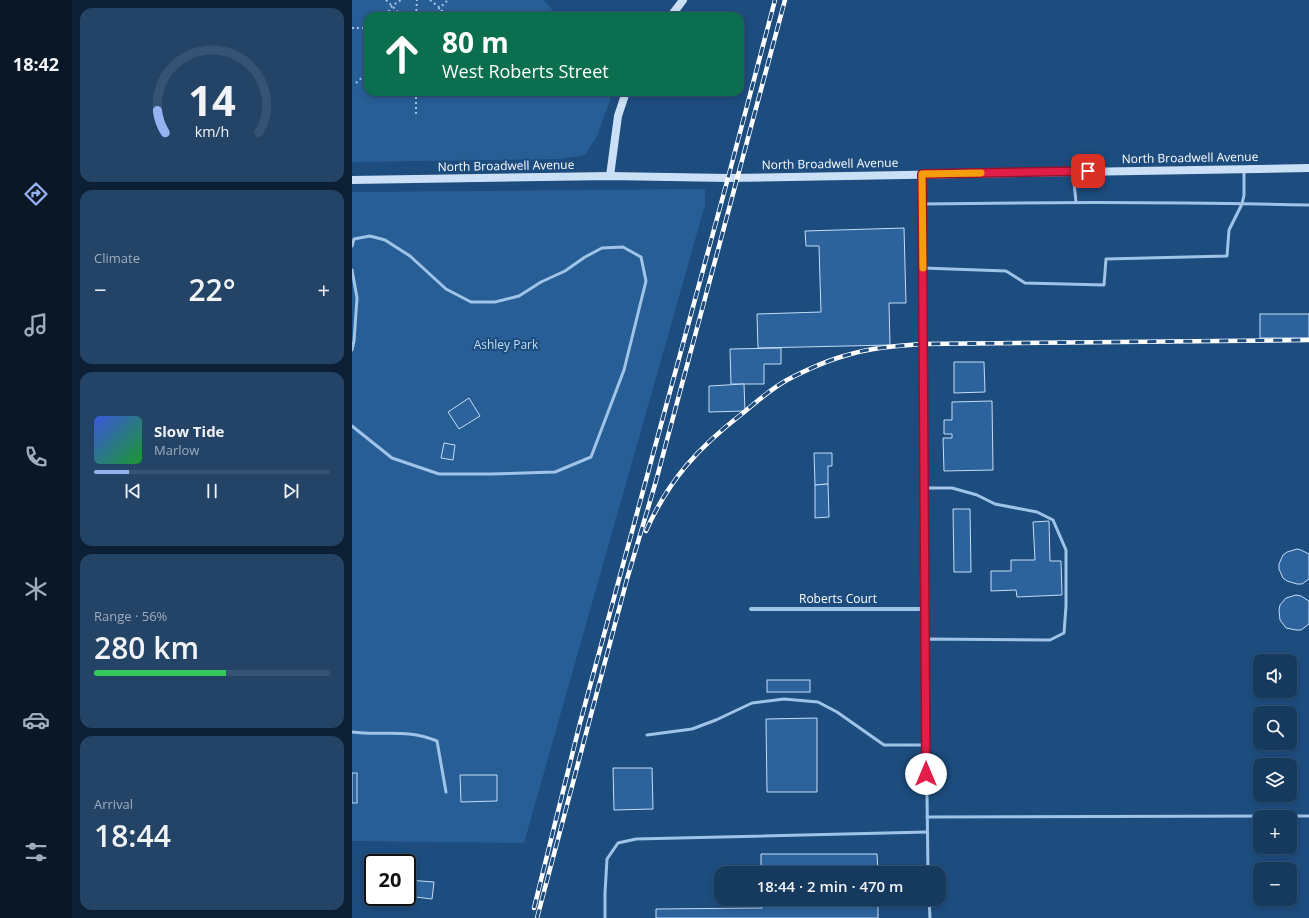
<!DOCTYPE html>
<meta charset="utf-8">
<style>
body{margin:0;font-family:"Open Sans",sans-serif;background:#234467;color:#f1f3f6;height:100vh;display:flex;flex-direction:column;font-size:15px;white-space:nowrap}
*{box-sizing:border-box;margin:0}
p{font-size:13px;color:#9eacbc}
.icon{flex:none;width:22px;height:22px;fill:none;stroke:currentColor;stroke-width:2;stroke-linecap:round;stroke-linejoin:round}
.map{position:relative;flex:1;overflow:hidden}
.drawer{display:flex;flex-direction:column;gap:8px;padding:8px;background:#0c1f34;width:280px}
.drawer>*{flex:none}
.banner{position:absolute;left:12px;top:12px;width:380px;height:84px;border-radius:12px;box-shadow:0 2px 6px #0003,0 0 0 1px #355373;background:#0b6e4f;color:#fff;overflow:hidden}
.buttons{position:absolute;left:901px;top:654px;display:grid;gap:8px}
.buttons a{display:grid;place-items:center;width:44px;height:44px;border-radius:8px;background:#16395e;box-shadow:0 2px 6px #0003,0 0 0 1px #355373;font-size:20px}
.speed{position:absolute;left:12px;top:854px;display:flex;gap:8px;font-size:20px;font-weight:700;text-align:center}
.speed>*{display:grid;place-content:center;width:52px;height:52px;border-radius:50%;background:#16395e;box-shadow:0 2px 6px #0003,0 0 0 1px #355373;line-height:1}
.speed .limit{border:2px solid #111;border-radius:6px;background:#fff;color:#111}
.pin{position:absolute;display:grid;place-items:center;width:34px;height:34px;color:#fff;margin:-17px;border-radius:8px;box-shadow:0 2px 6px #0006}
.me{position:absolute;width:44px;margin:-22px;rotate:0deg;stroke-linejoin:round;filter:drop-shadow(0 0 3px #0008)}
.turn{display:flex;align-items:center;gap:14px;height:84px;padding:0 12px;font-size:18px}
.turn .icon{width:52px;height:52px;stroke-width:2.5}
.turn b{display:block;font-size:28px;line-height:34px}
.big{font-size:30px;font-weight:600;line-height:1.1}
.drawer .tile{flex:1;display:flex;flex-direction:column;justify-content:center;gap:6px;min-width:0;padding:0 14px;border-radius:12px;background:#234467}
.drawer .dial{align-items:center;gap:0}
.dial svg{height:104px;overflow:visible;fill:none;stroke:#355373;stroke-width:7;stroke-linecap:round;text-anchor:middle}
.dial text{fill:#f1f3f6;stroke:none}
.song{display:flex;align-items:center;gap:12px}
.cover{width:48px;height:48px;border-radius:6px;background:linear-gradient(135deg,hsl(230 70% 55%),hsl(130 70% 35%))}
.played{height:4px;border-radius:2px;background:linear-gradient(90deg,#95b2f1 15%,#355373 15%)}
.keys{display:flex;justify-content:space-around;direction:ltr}
.heat{display:flex;justify-content:space-between;align-items:center;font-size:22px;direction:ltr}
.charge{height:6px;border-radius:3px;background:linear-gradient(90deg,#34c759 56%,#355373 0)}
.trip{position:absolute;left:362px;top:866px;width:232px;height:40px;border-radius:12px;background:#16395e;box-shadow:0 2px 6px #0003,0 0 0 1px #355373;font-weight:600;line-height:40px;text-align:center}
main{display:flex;flex:1;min-height:0}
.tabs{display:flex;flex-direction:column;width:72px;justify-content:space-around;align-items:center;background:#091726;color:#9eacbc}
.tabs .icon{width:28px;height:28px}
.tabs .active{color:#95b2f1}
.tabs b{font-size:18px;color:#f1f3f6}
.map>svg:first-child{display:block}
.green{fill:#275e96}
.building{fill:#2c639c;stroke:#c4ddf6}
.lines{fill:none;stroke-linecap:round;stroke-linejoin:round}
.path{stroke:#a0c4e8;stroke-width:2;stroke-dasharray:2 3;stroke-linecap:butt}
.lane{stroke:#a0c4e8;stroke-width:3}
.street{stroke:#a0c4e8;stroke-width:4}
.secondary{stroke:#cbe0f6;stroke-width:8}
.rail-casing{stroke:#fff;stroke-width:4.5}
.rail{stroke:#1d4c7e;stroke-width:3;stroke-dasharray:9;stroke-linecap:butt}
.route-casing{stroke:#92132f;stroke-width:10}
.route{stroke:#e11d48;stroke-width:7}
.slow{stroke:#f59e0b;stroke-width:7}
.labels{text-anchor:middle;stroke-width:4;stroke-linejoin:round;paint-order:stroke}
.street-label{font-size:12px;fill:#fff;stroke:#1d4c7e}
.park-label{font-size:12px;fill:#c4ddf6;stroke:#1d4c7e}
</style>
<main>
<nav class="tabs">
<b>18:42</b>
<svg class="icon active" aria-label="directions" viewBox="0 0 24 24"><path d="M12 3l9 9-9 9-9-9zM9 14v-3h6M13 9l2 2-2 2"/></svg>
<svg class="icon" aria-label="music" viewBox="0 0 24 24"><path d="M9 18V5l10-2v13"/><circle cx="6" cy="18" r="3"/><circle cx="16" cy="16" r="3"/></svg>
<svg class="icon" aria-label="phone" viewBox="0 0 24 24"><path d="M5 4h4l2 5-3 2q2 4 5 5l2-3 5 2v4C11 20 4 13 5 4z"/></svg>
<svg class="icon" aria-label="climate" viewBox="0 0 24 24"><path d="M12 3v18M4 7l16 10M4 17L20 7"/></svg>
<svg class="icon" aria-label="car" viewBox="0 0 24 24"><path d="M5 17H2v-5l4-1 3-4h7l3 4 3 1v5h-3M9 17h6M6 11h13"/><circle cx="7" cy="17" r="2"/><circle cx="17" cy="17" r="2"/></svg>
<svg class="icon" aria-label="filters" viewBox="0 0 24 24"><path d="M4 7h16M4 17h16"/><circle cx="9" cy="7" r="2"/><circle cx="15" cy="17" r="2"/></svg>
</nav>
<section class="drawer">
<div class="tile dial"><svg viewBox="0 0 100 80">
<path d="M14 69A42 42 0 1 1 86 69"/>
<path d="M14 69A42 42 0 0 1 8 52" stroke="#95b2f1"/>
<text x="50" y="56" font-size="32" font-weight="700">14</text>
<text x="50" y="72" font-size="11">km/h</text>
</svg></div>
<div class="tile"><p>Climate</p>
<div class="heat"><a>−</a><b class="big">22°</b><a>+</a></div>
</div>
<div class="tile">
<div class="song"><i class="cover"></i><div><b>Slow Tide</b><p>Marlow</p></div></div>
<div class="played"></div>
<div class="keys"><svg class="icon" aria-label="previous" viewBox="0 0 24 24"><path d="M18 5L8 12l10 7zM5 5v14"/></svg><svg class="icon" aria-label="pause" viewBox="0 0 24 24"><path d="M8 5v14M16 5v14"/></svg><svg class="icon" aria-label="next" viewBox="0 0 24 24"><path d="M6 5l10 7-10 7zM19 5v14"/></svg></div>
</div>
<div class="tile"><p>Range · 56%</p><b class="big">280 km</b><div class="charge"></div></div>
<div class="tile"><p>Arrival</p><b class="big">18:44</b></div>
</section>
<div class="map">
<svg width="957" height="918" viewBox="0 0 957 918">
<rect width="100%" height="100%" fill="#1d4c7e"/>
<!-- green -->
<g class="green">
<path d="M0,0H192L205,16H16V92H261L245,136L233,155L209,159L0,162Z"/>
<path d="M353,189V205L172,843L0,841V192Z"/>
</g>
<!-- building -->
<g class="building">
<path d="M552,228L554,303H537L538,345L406,348L405,314L469,312L467,246H454L453,231Z"/>
<rect x="908" y="314" width="49" height="24"/>
<path d="M429,348V364H412V384H379L378,349Z"/>
<path d="M602,362H632L633,392L602,393Z"/>
<path d="M392,384L393,411L357,412V386Z"/>
<path d="M117,398L128,416L107,429L96,412Z"/>
<path d="M640,401L641,470L592,471L591,438H600V434H592V420H600V402Z"/>
<path d="M92,443L103,445L101,460L89,458Z"/>
<path d="M462,453H480V466H476V484L463,485Z"/>
<path d="M476,484L477,517L463,518V485Z"/>
<path d="M601,509H618L619,572H602Z"/>
<path d="M697,521L698,561H709L710,595L665,597L664,590L639,591V571H659V560H683L681,522Z"/>
<path d="M945,549L949,550L957,554V579L950,584H945L935,581L931,578L927,569V564L931,555L935,552Z"/>
<path d="M944,595L949,596L957,601V624L949,630H944L934,628L928,620L927,610L928,605L934,598Z"/>
<rect x="415" y="680" width="43" height="12"/>
<path d="M465,718V792H415L414,719Z"/>
<path d="M261,768H300L301,809L262,810Z"/>
<rect x="0" y="773" width="5" height="30"/>
<path d="M108,775H145V801L109,802Z"/>
<path d="M409,854H525L526,873H409Z"/>
<path d="M56,880L82,882L80,899L55,896Z"/>
<path d="M410,899H526V918H304V909L410,908Z"/>
</g>
<g class="lines">
<!-- path -->
<g class="path">
<path d="M34,0L50,16"/>
<path d="M78,0L88,8L93,16"/>
<path d="M34,16L40,6L49,0"/>
<path d="M64,16L65,0"/>
<path d="M79,16L96,0"/>
<path d="M0,28H16"/>
<path d="M4,83L16,72"/>
<path d="M64,92V114"/>
</g>
<!-- lane -->
<g class="lane">
<path d="M721,173L724,202"/>
<path d="M570,204C699,202 828,202 957,205"/>
<path d="M0,246L2,239L18,236L33,240L58,256L94,289L119,302H143L167,296L189,282L213,271L233,257L250,248L271,247L289,257L294,281L272,370L239,457L203,472L138,474H87L40,458L0,426"/>
<path d="M571,268L654,271L673,283L752,285L754,259L875,256L877,230L890,204L892,195V170"/>
<path d="M0,270L5,298L2,341L0,350"/>
<path d="M572,488H600L625,495L643,504L685,512L701,520L714,550V606L712,633L698,640L573,639L576,873"/>
<path d="M0,732C31,736 54,728 85,741L94,792"/>
<path d="M295,735L340,729L364,720L400,703L432,699L466,702L485,712L532,745H574"/>
<path d="M575,817L957,816"/>
<path d="M577,899L578,918"/>
<path d="M253,918V893L255,859L266,843L284,839L575,832"/>
</g>
<!-- street -->
<g class="street">
<path d="M570,174L573,639"/>
<path d="M399,609H573"/>
</g>
<!-- secondary -->
<g class="secondary">
<path d="M319,16L331,0"/>
<path d="M258,176L266,116L274,92"/>
<path d="M0,180L258,176L376,178L957,168"/>
</g>
<!-- rail casing -->
<g class="rail-casing">
<g id="rail">
<path d="M294,531C317,479 347,447 391,413C405,401 419,389 435,380C454,370 479,359 499,354C523,347 547,346 571,344L957,340"/>
<path d="M182,908L228,723L376,178L423,0"/>
<path d="M185,918L275,579L304,481L433,0"/>
</g>
</g>
<!-- rail -->
<use href="#rail" class="rail"/>
</g>
<g class="lines">
<!-- route casing -->
<g class="route-casing">
<path id="route" d="M574,774L570,174L736,171"/>
</g>
<!-- route -->
<use href="#route" class="route"/>
<!-- slow -->
<path class="slow" d="M571,268L570,174L629,173"/>
</g>
<g class="labels">
<!-- street labels -->
<g class="street-label">
<text transform="translate(838 158) rotate(-1)" y="4">North Broadwell Avenue</text>
<text transform="translate(478 164) rotate(-1)" y="4">North Broadwell Avenue</text>
<text transform="translate(154 166) rotate(-1)" y="4">North Broadwell Avenue</text>
<text x="486" y="603">Roberts Court</text>
</g>
<!-- park labels -->
<g class="park-label">
<text x="154" y="349">Ashley Park</text>
</g>
</g>
</svg>
<div class="buttons">
<a><svg class="icon" aria-label="sound" viewBox="0 0 24 24"><path d="M4 9h4l5-4v14l-5-4H4zM17 9q2 3 0 6"/></svg></a>
<a><svg class="icon" aria-label="search" viewBox="0 0 24 24"><circle cx="10" cy="10" r="6"/><path d="M15 15l6 6"/></svg></a>
<a><svg class="icon" aria-label="layers" viewBox="0 0 24 24"><path d="M12 4l9 5-9 5-9-5zM3 14l9 5 9-5"/></svg></a>
<a>+</a>
<a>−</a>
</div>
<div class="speed"><div class="limit">20</div></div>
<div class="pin" style="left:736px;top:171px;background:#d93025"><svg class="icon" aria-label="arrive" viewBox="0 0 24 24"><path d="M6 21V4h12l-3 4 3 4H6"/></svg></div>
<svg class="me" style="left:574px;top:774px" viewBox="-20 -20 40 40"><circle r="19" fill="#fff"/><path d="M0-13L10 11 0 6-10 11z" fill="#e11d48"/></svg>
<div class="trip">18:44 · 2 min · 470 m</div>
<div class="banner">
<div class="turn"><svg class="icon" aria-label="ahead" viewBox="0 0 24 24"><path d="M12 20V5M6 11l6-6 6 6"/></svg><div><b>80 m</b>West Roberts Street</div></div>
</div>
</div>
</main>
